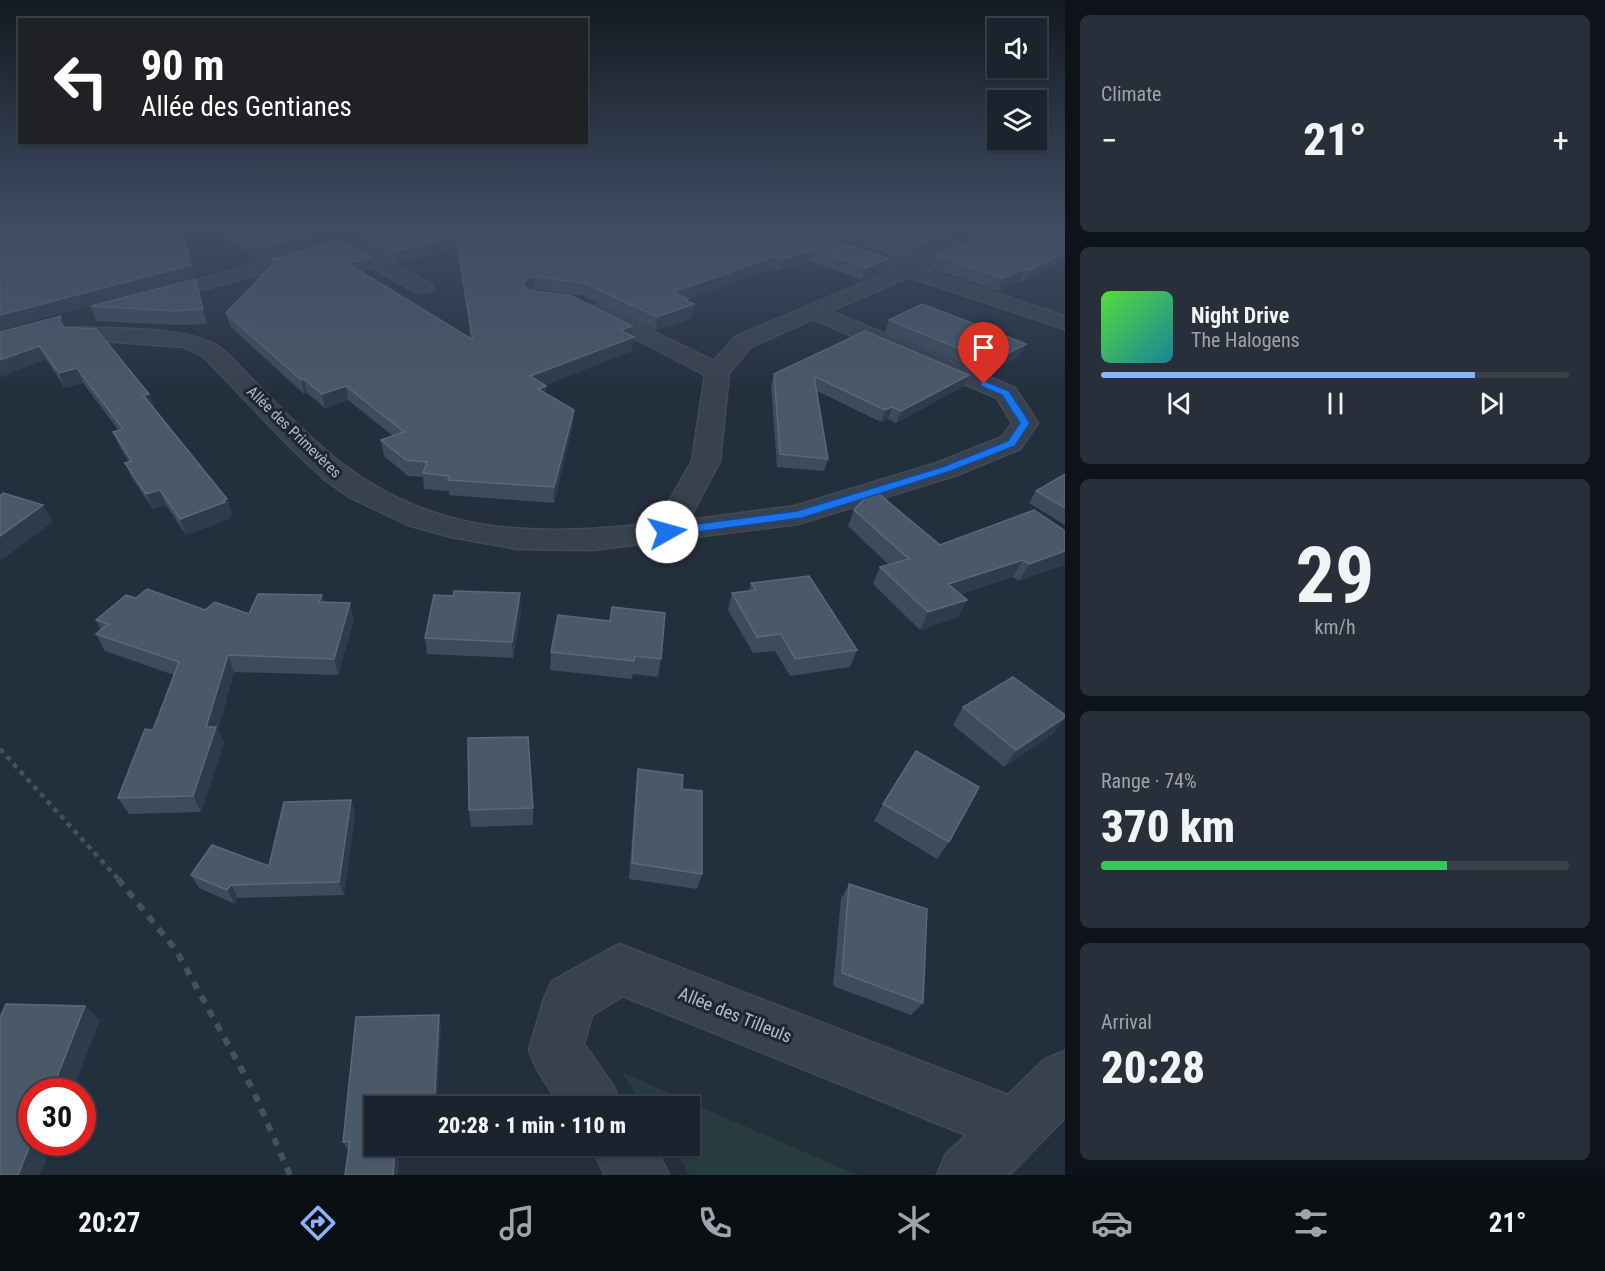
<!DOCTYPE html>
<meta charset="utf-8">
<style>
body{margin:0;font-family:"Roboto Condensed",sans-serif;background:#282f3a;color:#f1f3f6;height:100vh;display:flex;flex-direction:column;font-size:22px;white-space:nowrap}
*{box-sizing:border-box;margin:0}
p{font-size:20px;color:#a0a4aa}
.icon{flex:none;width:33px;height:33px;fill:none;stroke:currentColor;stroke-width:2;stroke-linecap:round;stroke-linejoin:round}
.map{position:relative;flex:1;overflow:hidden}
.panel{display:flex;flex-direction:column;gap:15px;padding:15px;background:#0f1319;width:540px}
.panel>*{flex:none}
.hud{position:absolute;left:18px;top:18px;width:570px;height:126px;border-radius:0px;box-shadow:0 2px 4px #0004,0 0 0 2px #39404a;background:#202124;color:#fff;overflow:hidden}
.controls{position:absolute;left:987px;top:18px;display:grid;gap:12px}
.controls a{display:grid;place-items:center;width:60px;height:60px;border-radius:0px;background:#1b232e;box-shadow:0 2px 4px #0004,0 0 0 2px #39404a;font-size:30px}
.speed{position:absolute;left:18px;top:1078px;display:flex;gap:12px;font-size:30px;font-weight:700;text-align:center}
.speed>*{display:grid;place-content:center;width:78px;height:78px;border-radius:50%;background:#1b232e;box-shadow:0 2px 4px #0004,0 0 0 2px #39404a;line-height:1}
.speed .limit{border:9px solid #d22;background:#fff;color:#111}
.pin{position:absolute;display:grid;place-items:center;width:51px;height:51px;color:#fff;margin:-62px -26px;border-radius:50% 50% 50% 0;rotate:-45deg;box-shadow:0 0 6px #0007}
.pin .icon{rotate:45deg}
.me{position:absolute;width:66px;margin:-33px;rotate:83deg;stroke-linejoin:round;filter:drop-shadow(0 0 4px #0008)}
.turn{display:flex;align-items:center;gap:21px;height:126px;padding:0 24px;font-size:27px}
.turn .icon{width:78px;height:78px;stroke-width:2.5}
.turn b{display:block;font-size:42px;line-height:51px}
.big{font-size:45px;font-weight:800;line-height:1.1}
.panel .tile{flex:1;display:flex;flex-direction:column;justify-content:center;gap:9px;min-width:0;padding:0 21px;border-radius:9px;background:#282f3a}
.panel .dial{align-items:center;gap:0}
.dial b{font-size:78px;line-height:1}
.song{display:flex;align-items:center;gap:18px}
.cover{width:72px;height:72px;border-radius:9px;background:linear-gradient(135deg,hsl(110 70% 55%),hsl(190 70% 35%))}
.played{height:6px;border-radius:3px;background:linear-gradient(90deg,#8ab4f8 80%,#39404a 80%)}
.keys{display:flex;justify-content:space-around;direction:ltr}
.heat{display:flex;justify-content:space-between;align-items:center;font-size:33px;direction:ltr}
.charge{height:9px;border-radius:4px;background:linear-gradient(90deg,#34c759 74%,#39404a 0)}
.trip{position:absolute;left:364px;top:1096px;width:336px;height:60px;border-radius:0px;background:#1b232e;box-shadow:0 2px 4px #0004,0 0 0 2px #39404a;font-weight:800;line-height:60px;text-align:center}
.menu{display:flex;height:96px;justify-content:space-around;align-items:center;background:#0b0e12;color:#a0a4aa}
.menu .icon{width:42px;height:42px}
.menu .active{color:#8ab4f8}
.menu b{font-size:27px;color:#f1f3f6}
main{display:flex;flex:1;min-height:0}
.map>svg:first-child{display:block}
.green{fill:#263c3f}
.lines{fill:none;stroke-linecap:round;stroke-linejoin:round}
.minor-casing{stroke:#414a57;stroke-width:3}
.path-far1{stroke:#3f5557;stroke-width:4.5;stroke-dasharray:5 5;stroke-linecap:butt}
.path{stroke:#3f5557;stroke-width:6;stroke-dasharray:8 8;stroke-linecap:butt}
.minor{fill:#38414e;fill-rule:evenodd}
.wall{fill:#3f4b5c}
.shaded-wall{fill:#2f3b4b}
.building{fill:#4b5868;stroke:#5c6777;stroke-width:1.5}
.route{fill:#1a73e8;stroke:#114b97;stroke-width:1.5}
.labels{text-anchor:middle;stroke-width:6;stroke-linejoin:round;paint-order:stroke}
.street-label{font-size:15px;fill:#b4bcc9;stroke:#1d2633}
.near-street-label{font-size:18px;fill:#b4bcc9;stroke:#1d2633}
</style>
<main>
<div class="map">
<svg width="1065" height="1175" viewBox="0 0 1065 1175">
<rect width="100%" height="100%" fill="#242f3e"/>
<!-- green -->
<path class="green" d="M621,1072L857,1175H690L671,1146H690V1107H645Z"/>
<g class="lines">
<!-- minor casing -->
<g class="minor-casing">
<g id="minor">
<path d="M389,228H416L414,232L360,246L430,284L433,288L430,292H416L342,251L155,303L148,301L145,297L148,293Z"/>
<path d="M991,228H1013L1011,232L925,270L1065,316V329L909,277L830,311L1015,388L1038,423L1020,449L957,475L798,524L592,550L518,549L451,537L408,525L349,497L324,479L293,450L203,356L184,347L78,339L70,338L67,333L70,328L78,327C120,330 179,326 216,345C227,351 237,364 246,373C268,396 290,418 314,440C417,536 524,538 657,523L692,461L705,375L586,313L583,309L586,305H600L714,361L735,337L891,271L887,266L889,262L896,260L907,264ZM813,319L997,398L1012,423L1002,437L937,463L795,506L689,520L720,461L729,373L751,347Z"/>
<path d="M619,944L1008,1095L1045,1059L1065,1051V1118L1009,1175H937L946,1154L966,1135L623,996L592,1015L584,1044L614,1087L622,1107H561L537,1069L529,1050L544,999L552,981Z"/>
<path d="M591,1146H655L669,1175H605Z"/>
</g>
</g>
<!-- path-far1 -->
<path class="path-far1" d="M0,749L120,881"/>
<!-- path -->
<path class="path" d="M118,879L176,950L253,1090L290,1175"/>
<!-- minor -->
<use href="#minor" class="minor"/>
</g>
<!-- wall -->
<g class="wall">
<path d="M210,228H381L259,260Z"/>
<path d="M799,228L886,270L862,280L811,261L789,269L779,271L773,268L688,299V302L692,318L656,330L584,296L535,289L529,290L632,326L631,336L632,351L545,385L546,386V394L574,410L573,425L554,503L449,495V491L424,489L423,477L408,476L384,456L381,440L393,436L348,400L325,408L307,393L304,394L230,326L226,313L274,263L273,259L371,270L362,272L471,339L457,248L397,263L366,247L364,235Z"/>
<path d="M810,228H985L908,261Z"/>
<path d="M1065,228L1023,282L1019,281L998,291L932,269L936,256Z"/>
<path d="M195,279L207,324L178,325L96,321L91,306Z"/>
<path d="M889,320L1020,356L987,374L885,332Z"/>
<path d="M66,327L155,408H154L227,499L232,514L230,515L231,518L186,535L166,505L153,509L132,478L125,463L129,462L120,447L113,432L119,431L83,383L65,388L46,359L0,377V332Z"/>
<path d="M774,374L964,386L896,423L888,419L881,422L817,391L828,459L824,471L777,467L771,386Z"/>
<path d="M1065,474V525L1029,503L1036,491Z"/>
<path d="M854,510L940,545L1065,531L1019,581L1013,577L960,594L958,617L920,630L873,584L880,567L889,565L848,526Z"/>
<path d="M751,583L857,650L850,667L790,676L775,651L753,653L728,610L732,593L749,591Z"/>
<path d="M322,595L324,602L354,620L338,675L234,672L218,730L224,743L201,812L129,814L118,798L153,730L174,675L105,651L96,634L101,630L96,620L136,598L205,610L249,614Z"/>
<path d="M521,610L513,658L427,654L425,638Z"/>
<path d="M558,615L661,659L658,677L633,674L632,679L550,670L551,652Z"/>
<path d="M963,707L1065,715V718L1053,734L1004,767L953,725Z"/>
<path d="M638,769L682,789L702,874L697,889L629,879L636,785Z"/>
<path d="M351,800L355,814L344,895L238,898L235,904L199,888L191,875L269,866Z"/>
<path d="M883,804L949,842L937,859L874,821Z"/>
<path d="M533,808V825L471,827L469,810Z"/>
<path d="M849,884L923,1003L911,1015L833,986L841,899Z"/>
<path d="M439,1015L441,1026L375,1146H435V1148H399L398,1175H345L348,1150L343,1142Z"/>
</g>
<!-- shaded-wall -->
<g class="shaded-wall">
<path d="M183,228L195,277L0,330V315Z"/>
<path d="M335,228H381L259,260L256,248Z"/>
<path d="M962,228H985L908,261L912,248Z"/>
<path d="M456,236L457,248L397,263L395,251Z"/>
<path d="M814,249L811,261L789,269L779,271L782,259Z"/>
<path d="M1065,253V262L1023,282L1029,270Z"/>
<path d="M776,256L773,268L688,299L687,307L694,304L692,318L656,330L657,317L673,292Z"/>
<path d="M370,258L371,270L349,276L347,263Z"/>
<path d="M889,258L886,270L862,280L866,268Z"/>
<path d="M1024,269L1019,281L998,291L1003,278Z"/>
<path d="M535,276V289L527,291L523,284L527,278Z"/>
<path d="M61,316L67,329L65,334L59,321Z"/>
<path d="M632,326L631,338L634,337L632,351L530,391V376L620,330Z"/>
<path d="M1026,344L1020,356L987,374L992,362Z"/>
<path d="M39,346L46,359L0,377V360Z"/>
<path d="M77,368L83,383L65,388L59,373Z"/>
<path d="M969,375L964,386L896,423L901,411Z"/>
<path d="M304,379L307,393L304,394L301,380Z"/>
<path d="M346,386L348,400L325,408L322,394Z"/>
<path d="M546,386V400L538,389Z"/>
<path d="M149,394L155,408L149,410L143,395Z"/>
<path d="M892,407L888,419L881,422L885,410Z"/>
<path d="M574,410L573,425L554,503V487Z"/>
<path d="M160,490L166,505L153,509L146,494Z"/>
<path d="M227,499L232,514L230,515L231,518L186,535L180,519Z"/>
<path d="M43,505L53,522L0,561V536Z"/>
<path d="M1065,551V565L1019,581L1029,564Z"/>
<path d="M1023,560L1013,577L940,601L948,584Z"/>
<path d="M520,593L521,610L513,658L512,642Z"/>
<path d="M322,595L326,612L319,602Z"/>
<path d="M967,600L958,617L920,630L928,612Z"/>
<path d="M350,603L354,620L338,675L334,659Z"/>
<path d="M228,655L234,672L218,730L224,743L201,812L193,796L206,727Z"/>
<path d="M1065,717L1053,734L1004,767L1016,750Z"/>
<path d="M351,800L355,814L344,895L339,882Z"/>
<path d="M231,885L238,898L235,904L227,890Z"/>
<path d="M85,1006L100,1020L72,1092H51Z"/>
<path d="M439,1015L441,1026L437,1107H434Z"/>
<path d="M32,1140V1143H53L40,1175H18Z"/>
<path d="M395,1146H398L399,1148L398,1175H393Z"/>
</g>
<!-- building -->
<g class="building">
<path d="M0,228H182L191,265L0,315Z"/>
<path d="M225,228H335L256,248Z"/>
<path d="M392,228H799L889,258L866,268L814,249L791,257L782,259L776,256L673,292L688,299L684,300L694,304L657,317L585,283L535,276L527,278L523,284L528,290L572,296L632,326L620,330L634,337L530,376L546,386L538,389L574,410L554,487L448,480L449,476L423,473L427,462L406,460L381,440L404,432L346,386L322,394L304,379L301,380L226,313L276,261L273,259L340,241L370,258L347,263L473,340L456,236L395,251L364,235Z"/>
<path d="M848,228H962L912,248Z"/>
<path d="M1004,228H1065V253L1029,270L1024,269L1003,278L936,256Z"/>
<path d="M195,279L203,309L173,311L91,306Z"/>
<path d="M922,304L1026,344L992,362L889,320Z"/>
<path d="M61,316L59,321L64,327L96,329L149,394L143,395L227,499L224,500L225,502L180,519L160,490L146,494L125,463L132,461L113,432L123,429L77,368L59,373L39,346L0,360V332Z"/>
<path d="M865,331L969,375L901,411L892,407L885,410L814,376L828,459L780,454L774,374Z"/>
<path d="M1065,474V508L1036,491Z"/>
<path d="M873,489L940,545L1034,510L1065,531V551L1029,564L1023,560L948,584L967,600L928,612L880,567L909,559L854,510Z"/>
<path d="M3,493L43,505L0,536V496Z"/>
<path d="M809,576L857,650L795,659L781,634L757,637L732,593L756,590L751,583Z"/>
<path d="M147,589L205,610L215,602L249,614L258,594L322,595L319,602L350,603L334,659L228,655L206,727H216L193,796L118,798L145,729L153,730L179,662L96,634L108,624L96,620L126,595L136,598Z"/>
<path d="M454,591L520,593L512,642L425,638L434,595L453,596Z"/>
<path d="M612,607L665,613L661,659L635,656L634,661L551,652L558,615L610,621Z"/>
<path d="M1013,677L1065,715V717L1016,750L963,707Z"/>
<path d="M528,737L533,808L469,810L468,738Z"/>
<path d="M916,751L979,787L949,842L883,804Z"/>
<path d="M638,769L683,775L682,789L702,791V874L632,863Z"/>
<path d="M351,800L339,882L231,885L227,890L191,875L212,845L269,866L284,802Z"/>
<path d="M849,884L927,909L923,1003L842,973Z"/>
<path d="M6,1004L85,1006L51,1092H32V1140L18,1175H0V1018Z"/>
<path d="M439,1015L434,1107H375V1146H395L393,1175H345L350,1141L343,1142L356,1017Z"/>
</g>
<!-- sky -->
<linearGradient id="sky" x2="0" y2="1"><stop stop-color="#141a22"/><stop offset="0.58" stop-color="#3f4d63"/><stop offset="1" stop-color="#3f4d63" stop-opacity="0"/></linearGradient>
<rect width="1065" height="392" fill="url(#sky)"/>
<!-- route -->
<path class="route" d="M984,381L1009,391L1030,423L1015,446L951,471L802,518L667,536L661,532L667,528L797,511L942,467L1008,441L1020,423L1002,395L981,386V382Z"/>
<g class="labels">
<!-- street labels -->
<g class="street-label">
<text transform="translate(294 432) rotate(44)" y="5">Allée des Primevères</text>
</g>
<!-- near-street labels -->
<g class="near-street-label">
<text transform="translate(735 1015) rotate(22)" y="6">Allée des Tilleuls</text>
</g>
</g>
</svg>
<div class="controls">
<a><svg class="icon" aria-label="sound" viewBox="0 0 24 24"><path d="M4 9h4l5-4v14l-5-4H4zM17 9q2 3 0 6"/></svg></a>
<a><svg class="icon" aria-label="layers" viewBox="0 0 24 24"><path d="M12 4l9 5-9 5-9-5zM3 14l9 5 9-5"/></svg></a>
</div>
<div class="speed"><div class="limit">30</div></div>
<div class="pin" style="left:984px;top:384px;background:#d93025"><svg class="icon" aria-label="arrive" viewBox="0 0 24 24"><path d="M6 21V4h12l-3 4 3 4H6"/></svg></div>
<svg class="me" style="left:667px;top:532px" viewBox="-20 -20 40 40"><circle r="19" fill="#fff"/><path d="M0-13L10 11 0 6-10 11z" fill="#1a73e8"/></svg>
<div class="trip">20:28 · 1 min · 110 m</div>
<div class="hud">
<div class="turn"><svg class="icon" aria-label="left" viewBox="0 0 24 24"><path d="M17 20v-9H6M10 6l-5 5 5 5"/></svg><div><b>90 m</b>Allée des Gentianes</div></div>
</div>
</div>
<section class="panel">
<div class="tile"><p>Climate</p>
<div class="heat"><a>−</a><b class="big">21°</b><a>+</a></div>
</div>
<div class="tile">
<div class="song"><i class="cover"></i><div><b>Night Drive</b><p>The Halogens</p></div></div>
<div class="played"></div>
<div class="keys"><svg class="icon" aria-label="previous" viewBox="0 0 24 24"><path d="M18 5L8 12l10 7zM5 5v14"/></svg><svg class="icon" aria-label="pause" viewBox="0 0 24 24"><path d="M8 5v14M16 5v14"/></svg><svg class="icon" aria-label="next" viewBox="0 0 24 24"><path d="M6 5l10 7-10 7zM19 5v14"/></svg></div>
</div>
<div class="tile dial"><b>29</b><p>km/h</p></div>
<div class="tile"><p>Range · 74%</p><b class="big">370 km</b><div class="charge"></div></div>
<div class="tile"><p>Arrival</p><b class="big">20:28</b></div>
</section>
</main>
<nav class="menu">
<b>20:27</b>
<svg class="icon active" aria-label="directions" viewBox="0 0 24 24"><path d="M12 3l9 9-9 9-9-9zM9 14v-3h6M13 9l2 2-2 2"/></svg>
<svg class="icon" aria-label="music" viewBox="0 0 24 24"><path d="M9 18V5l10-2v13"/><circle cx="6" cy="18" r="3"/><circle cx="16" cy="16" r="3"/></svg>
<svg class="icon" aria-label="phone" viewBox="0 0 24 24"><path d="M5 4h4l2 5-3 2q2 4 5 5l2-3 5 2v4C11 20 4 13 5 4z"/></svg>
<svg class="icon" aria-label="climate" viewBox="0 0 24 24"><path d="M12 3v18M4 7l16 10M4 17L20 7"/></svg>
<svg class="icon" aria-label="car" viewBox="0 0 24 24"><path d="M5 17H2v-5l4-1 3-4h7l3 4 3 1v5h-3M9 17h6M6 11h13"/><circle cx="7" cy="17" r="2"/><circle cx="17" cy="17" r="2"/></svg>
<svg class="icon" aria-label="filters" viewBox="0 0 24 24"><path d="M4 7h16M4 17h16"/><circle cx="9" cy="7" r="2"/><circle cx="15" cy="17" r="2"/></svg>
<b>21°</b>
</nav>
